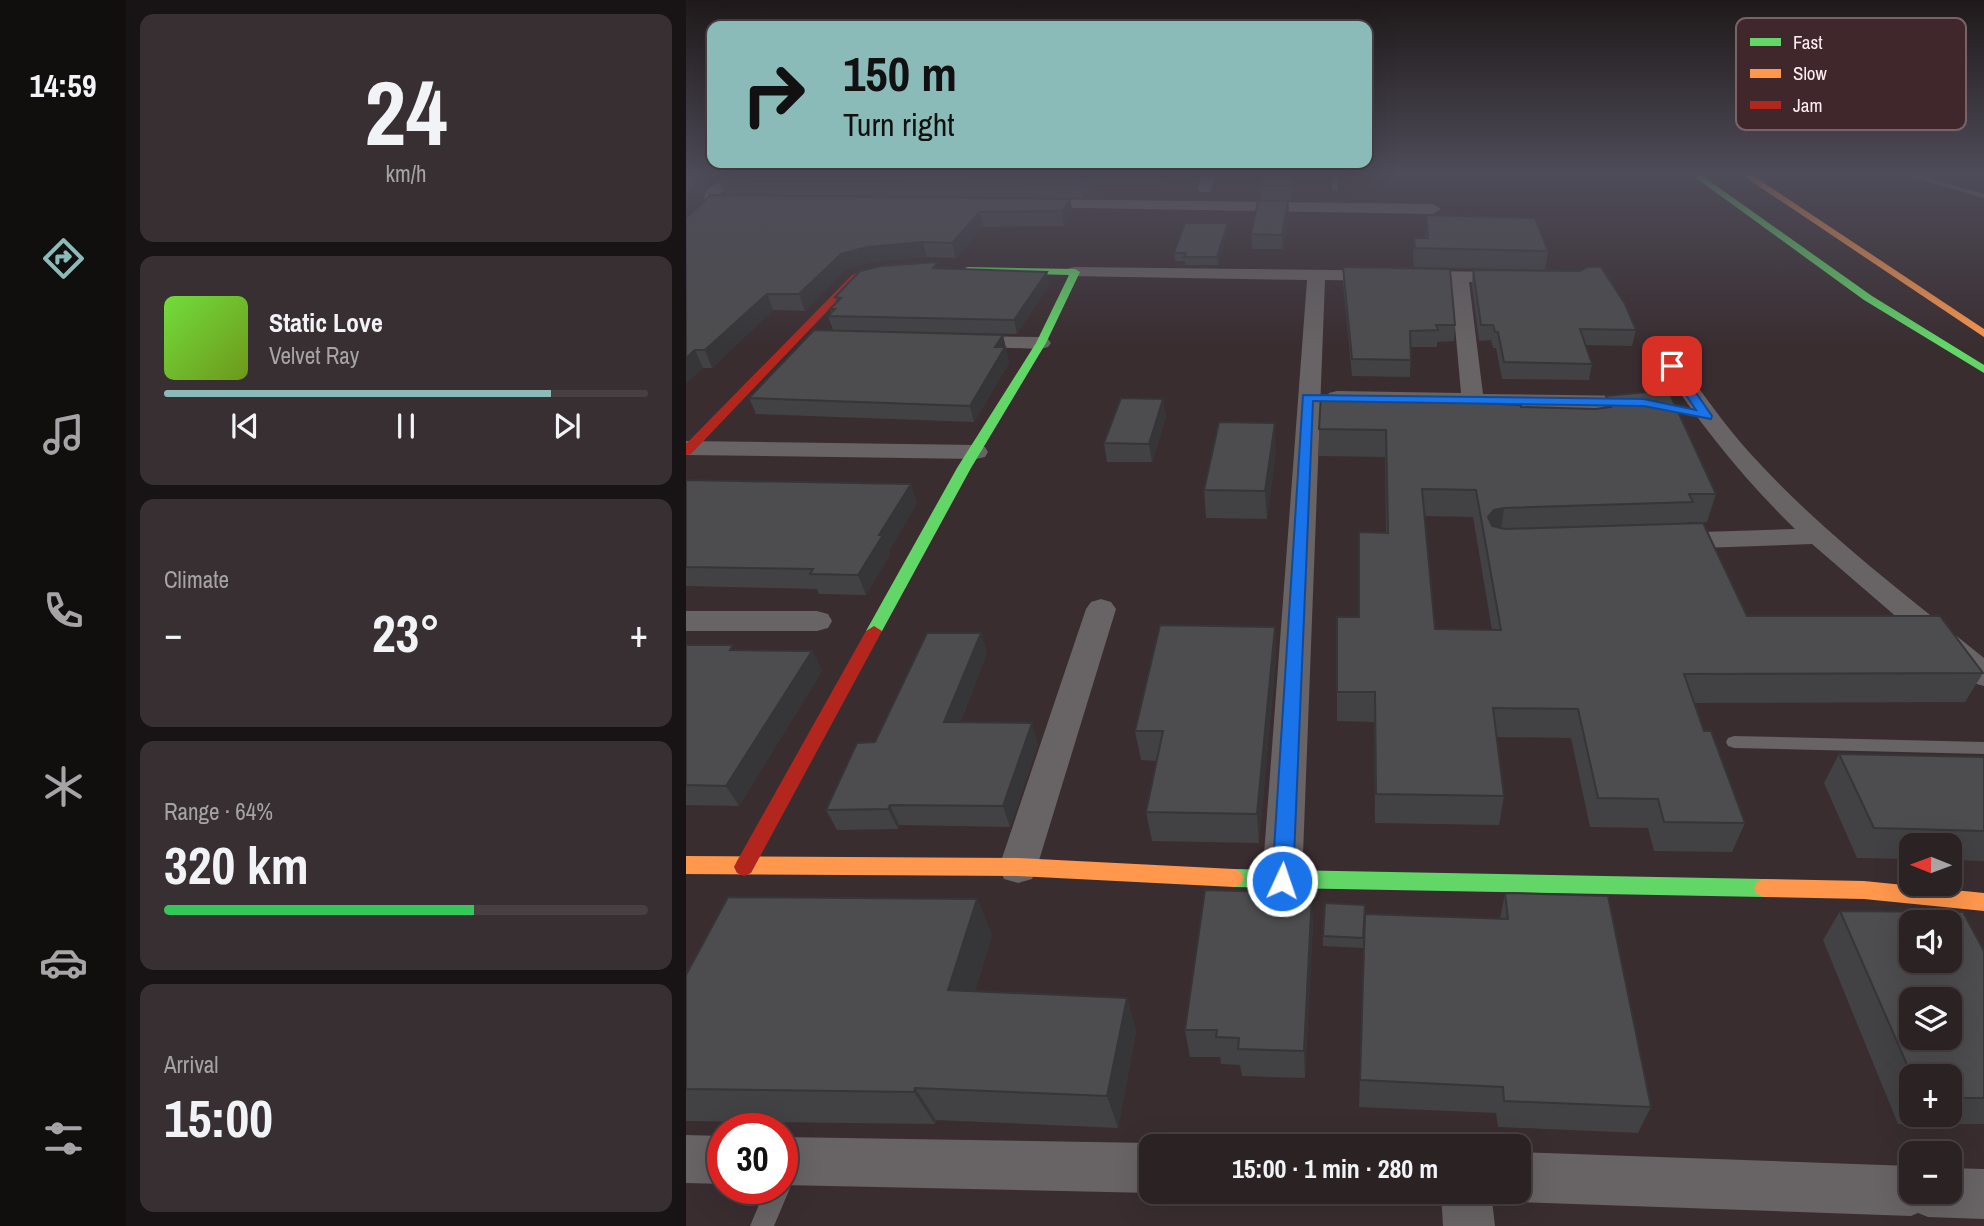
<!DOCTYPE html>
<meta charset="utf-8">
<style>
body{margin:0;font-family:"Archivo Narrow",sans-serif;background:#372f31;color:#f1f3f6;height:100vh;display:flex;flex-direction:column;font-size:26px;white-space:nowrap}
*{box-sizing:border-box;margin:0}
p{font-size:23px;color:#a6a4a6}
.icon{flex:none;width:38px;height:38px;fill:none;stroke:currentColor;stroke-width:2;stroke-linecap:round;stroke-linejoin:round}
.map{position:relative;flex:1;overflow:hidden}
.side{display:flex;flex-direction:column;gap:14px;padding:14px;background:#181314;width:560px}
.side>*{flex:none}
.top-card{position:absolute;left:21px;top:21px;width:665px;height:147px;border-radius:14px;box-shadow:0 7px 28px #0002,0 0 0 2px #473f41;background:#8bbbb9;color:#111;overflow:hidden}
.needle{width:46px;rotate:271deg}
.controls{position:absolute;left:1213px;top:833px;display:grid;gap:14px}
.controls a{display:grid;place-items:center;width:63px;height:63px;border-radius:14px;background:#2b2224;box-shadow:0 7px 28px #0002,0 0 0 2px #473f41;font-size:35px}
.speed{position:absolute;left:21px;top:1113px;display:flex;gap:14px;font-size:35px;font-weight:700;text-align:center}
.speed>*{display:grid;place-content:center;width:91px;height:91px;border-radius:50%;background:#2b2224;box-shadow:0 7px 28px #0002,0 0 0 2px #473f41;line-height:1}
.speed .limit{border:10px solid #d22;background:#fff;color:#111}
.pin{position:absolute;display:grid;place-items:center;width:60px;height:60px;color:#fff;margin:-30px;border-radius:14px;box-shadow:0 4px 10px #0006}
.me{position:absolute;width:77px;margin:-38px;rotate:3deg;stroke-linejoin:round;filter:drop-shadow(0 0 5px #0008)}
.turn{display:flex;align-items:center;gap:24px;height:147px;padding:0 21px;font-size:32px}
.turn .icon{width:91px;height:91px;stroke-width:2.5}
.turn b{display:block;font-size:49px;line-height:60px}
.big{font-size:52px;font-weight:700;line-height:1.1}
.side .card{flex:1;display:flex;flex-direction:column;justify-content:center;gap:10px;min-width:0;padding:0 24px;border-radius:14px;background:#372f31}
.side .dial{align-items:center;gap:0}
.dial b{font-size:91px;line-height:1}
.song{display:flex;align-items:center;gap:21px}
.cover{width:84px;height:84px;border-radius:10px;background:linear-gradient(135deg,hsl(100 70% 55%),hsl(80 70% 35%))}
.played{height:7px;border-radius:4px;background:linear-gradient(90deg,#8bbbb9 80%,#473f41 80%)}
.keys{display:flex;justify-content:space-around;direction:ltr}
.heat{display:flex;justify-content:space-between;align-items:center;font-size:38px;direction:ltr}
.charge{height:10px;border-radius:5px;background:linear-gradient(90deg,#34c759 64%,#473f41 0)}
.trip{position:absolute;left:453px;top:1134px;width:392px;height:70px;border-radius:14px;background:#2b2224;box-shadow:0 7px 28px #0002,0 0 0 2px #473f41;font-weight:700;line-height:70px;text-align:center}
main{display:flex;flex:1;min-height:0}
.menu{display:flex;flex-direction:column;width:126px;justify-content:space-around;align-items:center;background:#110e0e;color:#a6a4a6}
.menu .icon{width:49px;height:49px}
.menu .selected{color:#8bbbb9}
.menu b{font-size:32px;color:#f1f3f6}
.map>svg:first-child{display:block}
.lines{fill:none;stroke-linecap:round;stroke-linejoin:round}
.lane{fill:#686364;fill-rule:evenodd}
.street{fill:#686364;fill-rule:evenodd}
.fast{fill:#63d668;fill-rule:evenodd}
.slow{fill:#ff974d;fill-rule:evenodd}
.jam{fill:#b3261e;fill-rule:evenodd}
.wall{fill:#424143;fill-rule:evenodd}
.shaded-wall{fill:#363537}
.building{fill:#4d4c4e;stroke:#363537;stroke-width:2;fill-rule:evenodd}
.route{fill:#1a73e8;stroke:#114b97;stroke-width:2}
.key{fill:#3f272c;stroke:#796367;stroke-width:2}
.key-label{font-size:19px;fill:#ffeef1}
</style>
<main>
<nav class="menu">
<b>14:59</b>
<svg class="icon selected" aria-label="directions" viewBox="0 0 24 24"><path d="M12 3l9 9-9 9-9-9zM9 14v-3h6M13 9l2 2-2 2"/></svg>
<svg class="icon" aria-label="music" viewBox="0 0 24 24"><path d="M9 18V5l10-2v13"/><circle cx="6" cy="18" r="3"/><circle cx="16" cy="16" r="3"/></svg>
<svg class="icon" aria-label="phone" viewBox="0 0 24 24"><path d="M5 4h4l2 5-3 2q2 4 5 5l2-3 5 2v4C11 20 4 13 5 4z"/></svg>
<svg class="icon" aria-label="climate" viewBox="0 0 24 24"><path d="M12 3v18M4 7l16 10M4 17L20 7"/></svg>
<svg class="icon" aria-label="car" viewBox="0 0 24 24"><path d="M5 17H2v-5l4-1 3-4h7l3 4 3 1v5h-3M9 17h6M6 11h13"/><circle cx="7" cy="17" r="2"/><circle cx="17" cy="17" r="2"/></svg>
<svg class="icon" aria-label="filters" viewBox="0 0 24 24"><path d="M4 7h16M4 17h16"/><circle cx="9" cy="7" r="2"/><circle cx="15" cy="17" r="2"/></svg>
</nav>
<section class="side">
<div class="card dial"><b>24</b><p>km/h</p></div>
<div class="card">
<div class="song"><i class="cover"></i><div><b>Static Love</b><p>Velvet Ray</p></div></div>
<div class="played"></div>
<div class="keys"><svg class="icon" aria-label="previous" viewBox="0 0 24 24"><path d="M18 5L8 12l10 7zM5 5v14"/></svg><svg class="icon" aria-label="pause" viewBox="0 0 24 24"><path d="M8 5v14M16 5v14"/></svg><svg class="icon" aria-label="next" viewBox="0 0 24 24"><path d="M6 5l10 7-10 7zM19 5v14"/></svg></div>
</div>
<div class="card"><p>Climate</p>
<div class="heat"><a>−</a><b class="big">23°</b><a>+</a></div>
</div>
<div class="card"><p>Range · 64%</p><b class="big">320 km</b><div class="charge"></div></div>
<div class="card"><p>Arrival</p><b class="big">15:00</b></div>
</section>
<div class="map">
<svg width="1298" height="1226" viewBox="0 0 1298 1226">
<rect width="100%" height="100%" fill="#392d30"/>
<g class="lines">
<!-- lane -->
<g class="lane">
<path d="M646,175H652V191L646,190Z"/>
<path d="M1219,175H1231L1298,194V198Z"/>
<path d="M1048,736L1298,742V754L1048,748L1042,746L1040,742L1042,738Z"/>
<path d="M96,1178L100,1180L104,1188L88,1226H64L80,1188H96Z"/>
</g>
<!-- street -->
<g class="street">
<path d="M42,175H59L32,195L31,205L6,231L0,233V219L18,201L19,191Z"/>
<path d="M516,175H530L524,192H514L512,189Z"/>
<path d="M345,199L747,204L755,209L747,214L340,207L337,204Z"/>
<path d="M389,267L826,272L832,273L835,277L832,281L783,282L797,394L958,396L966,398L969,403L966,408L958,410L643,403L640,398L643,393L651,391L775,393L765,282L639,280L616,881L610,893L596,898L582,893L576,881L621,280L383,276L380,272L383,268Z"/>
<path d="M280,336L355,337L362,339L365,343L362,347L355,349L273,346L270,342L273,338Z"/>
<path d="M987,360L994,362C1016,392 1037,423 1062,451C1132,529 1216,592 1298,658V686L1287,683L1126,544L986,549L976,547L972,541L976,535L986,533L1109,529C1058,479 1015,426 976,366L980,362Z"/>
<path d="M0,441L290,445L299,447L302,452L299,457L290,459L0,455Z"/>
<path d="M415,599L425,602L430,609L351,867L346,879L332,883L318,879L313,867L400,609L405,602Z"/>
<path d="M0,611H131L142,614L146,621L142,628L131,631H0Z"/>
<path d="M0,1135L37,1136V1184L0,1183Z"/>
<path d="M96,1137L466,1143L473,1146H466V1193L96,1185Z"/>
<path d="M833,1152L1225,1166V1192H1264V1168L1298,1169V1219L1242,1217L1232,1213L1225,1216L833,1202L814,1192H833Z"/>
<path d="M755,1192H805L809,1226H757Z"/>
</g>
<!-- fast -->
<g class="fast">
<path d="M1006,175H1015L1186,296L1298,365V373L1178,300Z"/>
<path d="M282,267L389,269L394,272L360,343L285,468L196,631L188,636L180,631L271,468L350,343L383,275L279,272V268Z"/>
<path d="M548,869L1078,879L1085,882L1088,888L1085,894L1078,897L548,887L541,884L538,878L541,872Z"/>
</g>
<!-- slow -->
<g class="slow">
<path d="M1056,175H1066L1298,329V337Z"/>
<path d="M0,856L332,858L548,869L555,872L558,878L555,884L548,887L332,876L0,874Z"/>
<path d="M1078,879L1178,881L1298,893V911L1178,899L1078,897L1071,894L1068,888L1071,882Z"/>
</g>
<!-- jam -->
<g class="jam">
<path d="M187,267L195,269L172,279L5,454L0,455V444L166,275Z"/>
<path d="M188,626L196,631L65,873L58,876L51,873L48,867L51,861L180,631Z"/>
</g>
</g>
<!-- wall -->
<g class="wall">
<path d="M40,175H479L475,185H405L397,198L39,194L34,180Z"/>
<path d="M609,178L605,200H575L574,186Z"/>
<path d="M384,199L387,213L378,226L297,227L270,258L241,257L186,262L160,269L119,311L87,310L26,368H17L0,383V218Z"/>
<path d="M602,201L603,215L597,249H566L565,234Z"/>
<path d="M740,215L862,251L859,270L728,267L727,257L728,238H739Z"/>
<path d="M542,231L532,265H499V261H489L488,253Z"/>
<path d="M657,267L769,325L768,341L751,342V347H725L724,377L666,376L657,283Z"/>
<path d="M253,268L361,272L363,285L331,334L147,330L142,316L145,313L144,309L150,302L149,297Z"/>
<path d="M787,270L950,330L946,346L899,345L906,364L903,380L816,379L810,348H807L805,340L793,341L786,285Z"/>
<path d="M317,335L323,363L288,422L70,414L63,398Z"/>
<path d="M920,396L1030,494L1021,522H1002L1001,523L1061,616L1297,673L1279,702L1009,703L1018,731L1059,823L1046,852L968,851L962,828L904,827L885,738L811,737L818,796L813,825L689,823L688,722L651,721V617H673V532L700,533L699,457L633,456V429L835,407L909,409L918,408ZM739,516L787,517L806,630L749,629Z"/>
<path d="M477,399L480,417L466,462H421L418,443Z"/>
<path d="M590,450L581,519L520,518L518,490Z"/>
<path d="M0,480L231,503L203,551L204,554L180,595L133,594L131,589L0,586Z"/>
<path d="M589,627L590,656L573,843L466,841L460,812L471,761L455,760L449,731Z"/>
<path d="M295,633L301,653L274,723L352,744L324,827L213,825L212,829L151,830L140,810L189,742Z"/>
<path d="M0,645L50,650L126,651L136,671L53,806L0,805Z"/>
<path d="M1153,754L1298,757V861L1264,860V845H1225V859L1171,858L1138,783Z"/>
<path d="M819,893L965,1107L952,1133L812,1127L810,1113L673,1107L679,914L814,919Z"/>
<path d="M291,899L306,935L289,991L441,998L450,1032L432,1128L250,1120L249,1124L0,1121V975Z"/>
<path d="M679,905L677,948L637,946V936Z"/>
<path d="M1154,911L1298,951V1124H1212L1137,940ZM1225,1076H1264V1115H1225Z"/>
<path d="M627,922L619,1078L556,1076L554,1065L535,1064L534,1057H504L499,1030Z"/>
</g>
<!-- shaded-wall -->
<g class="shaded-wall">
<path d="M12,175H37L18,189L15,200L0,215V195Z"/>
<path d="M400,175H404L405,185L397,198L394,184Z"/>
<path d="M474,175H479L475,185Z"/>
<path d="M607,175H609V178L605,200V186Z"/>
<path d="M384,199L387,213L378,226L376,211Z"/>
<path d="M602,201L603,215L597,249L596,235Z"/>
<path d="M294,212L297,227L270,258L266,243Z"/>
<path d="M542,223V231L532,265L531,257Z"/>
<path d="M237,242L241,257L186,262L160,269L119,311L113,294L155,254L181,247Z"/>
<path d="M361,272L363,285L331,334L328,320Z"/>
<path d="M81,294L87,310L26,368L19,350Z"/>
<path d="M317,335L323,363L288,422L284,406L309,347Z"/>
<path d="M9,350L17,368L0,383V358Z"/>
<path d="M477,399L480,417L466,462L463,444Z"/>
<path d="M589,423L590,450L581,519L579,491Z"/>
<path d="M225,484L231,503L203,551L204,554L180,595L172,575L193,535Z"/>
<path d="M818,508L814,536L804,538L802,517L808,510Z"/>
<path d="M589,627L590,656L573,843L571,814Z"/>
<path d="M295,633L301,653L266,743L258,722Z"/>
<path d="M126,651L136,671L53,806L40,786Z"/>
<path d="M346,723L352,744L324,827L317,806Z"/>
<path d="M204,805L213,825L212,829L202,809Z"/>
<path d="M626,893L627,922L619,1078L618,1051Z"/>
<path d="M291,899L306,935L279,1024L262,990Z"/>
<path d="M441,998L450,1032L432,1128L421,1096Z"/>
<path d="M229,1088L250,1120L249,1124L228,1092Z"/>
</g>
<!-- building -->
<g class="building">
<path d="M0,175H12L10,186L0,195Z"/>
<path d="M40,175H400L394,184L34,180Z"/>
<path d="M576,175H607L605,186H574Z"/>
<path d="M25,195L384,199L376,211L294,212L266,243L237,242L181,247L155,254L113,294H81L19,350H9L0,358V218Z"/>
<path d="M572,201H602L596,235L565,234Z"/>
<path d="M740,215L849,218L862,251L729,248L728,238H742Z"/>
<path d="M499,223H542L531,257H498L500,253H488Z"/>
<path d="M252,262L247,268L361,272L328,320L142,316L149,309H144L155,298L149,297L174,271L195,266Z"/>
<path d="M657,267L764,269L769,325H750L752,330L724,331L725,360L666,359Z"/>
<path d="M902,267H915L939,304L950,330L894,329L906,364L818,362L812,332H809L807,325H795L787,270L894,271Z"/>
<path d="M128,330L317,335L309,347H319L284,406L63,398Z"/>
<path d="M982,390L1030,494H1003L1007,502L818,508L808,510L802,517L806,526L819,529L1017,523L1061,616H1254L1297,673L998,674L1018,731H1025L1059,823L978,822L972,799L912,798L892,709L807,708L818,796L690,794L689,692H651V617H673V532L702,533L700,430L633,429L635,395L835,405V407L909,409L925,407L920,396ZM736,489L790,490L815,630L749,629Z"/>
<path d="M435,398L477,399L463,444L418,443Z"/>
<path d="M533,422L589,423L579,491L518,490Z"/>
<path d="M0,480L225,484L193,535H197L172,575L124,574L127,569L0,567Z"/>
<path d="M474,625L589,627L571,814L460,812L477,731H449Z"/>
<path d="M241,633H295L258,722L346,723L317,806L204,805L202,809L140,810L171,743L189,742Z"/>
<path d="M0,645H47L44,650L126,651L40,786L0,785Z"/>
<path d="M1153,754L1298,757V831L1188,828Z"/>
<path d="M519,890L626,893L618,1051L552,1049L553,1038L530,1037L531,1030H499Z"/>
<path d="M819,893L922,896L965,1107L818,1101L817,1087L674,1080L679,914L822,919Z"/>
<path d="M42,897L291,899L262,990L441,998L421,1096L229,1088L228,1092L0,1089V975Z"/>
<path d="M639,903L679,905L677,938L637,936Z"/>
<path d="M1154,911L1277,912L1298,951V1098H1264V1076H1226ZM1225,922H1264V961H1225ZM1225,999H1264V1038H1225Z"/>
</g>
<!-- sky -->
<linearGradient id="sky" x2="0" y2="1"><stop stop-color="#1f191a"/><stop offset="0.5" stop-color="#4e4c59"/><stop offset="1" stop-color="#4e4c59" stop-opacity="0"/></linearGradient>
<rect width="1298" height="347" fill="url(#sky)"/>
<!-- route -->
<path class="route" d="M982,364H990L1026,416L1025,419L958,406L627,401L607,881L604,887L596,890L589,887L586,881L617,395L958,399L1010,410L981,366Z"/>
<!-- legend -->
<rect x="1050" y="18" width="230" height="112" rx="10" class="key"/>
<rect x="1064" y="38" width="31" height="8" fill="#63d668"/>
<rect x="1064" y="69" width="31" height="9" fill="#ff974d"/>
<rect x="1064" y="101" width="31" height="8" fill="#b3261e"/>
<g class="key-label">
<text x="1107" y="49">Fast</text>
<text x="1107" y="80">Slow</text>
<text x="1107" y="112">Jam</text>
</g>
</svg>
<div class="controls">
<a><svg class="needle" viewBox="-14 -14 28 28"><path d="M0-13l5 13h-10z" fill="#e53935"/><path d="M0 13l5-13h-10z" fill="#a6a4a6"/></svg></a>
<a><svg class="icon" aria-label="sound" viewBox="0 0 24 24"><path d="M4 9h4l5-4v14l-5-4H4zM17 9q2 3 0 6"/></svg></a>
<a><svg class="icon" aria-label="layers" viewBox="0 0 24 24"><path d="M12 4l9 5-9 5-9-5zM3 14l9 5 9-5"/></svg></a>
<a>+</a>
<a>−</a>
</div>
<div class="speed"><div class="limit">30</div></div>
<div class="pin" style="left:986px;top:366px;background:#d93025"><svg class="icon" aria-label="arrive" viewBox="0 0 24 24"><path d="M6 21V4h12l-3 4 3 4H6"/></svg></div>
<svg class="me" style="left:596px;top:881px" viewBox="-20 -20 40 40"><circle r="17" fill="#1a73e8" stroke="#fff" stroke-width="3"/><path d="M0-11L8 9 0 5-8 9z" fill="#fff"/></svg>
<div class="trip">15:00 · 1 min · 280 m</div>
<div class="top-card">
<div class="turn"><svg class="icon" aria-label="right" viewBox="0 0 24 24"><path d="M7 20v-9h11M14 6l5 5-5 5"/></svg><div><b>150 m</b>Turn right</div></div>
</div>
</div>
</main>
